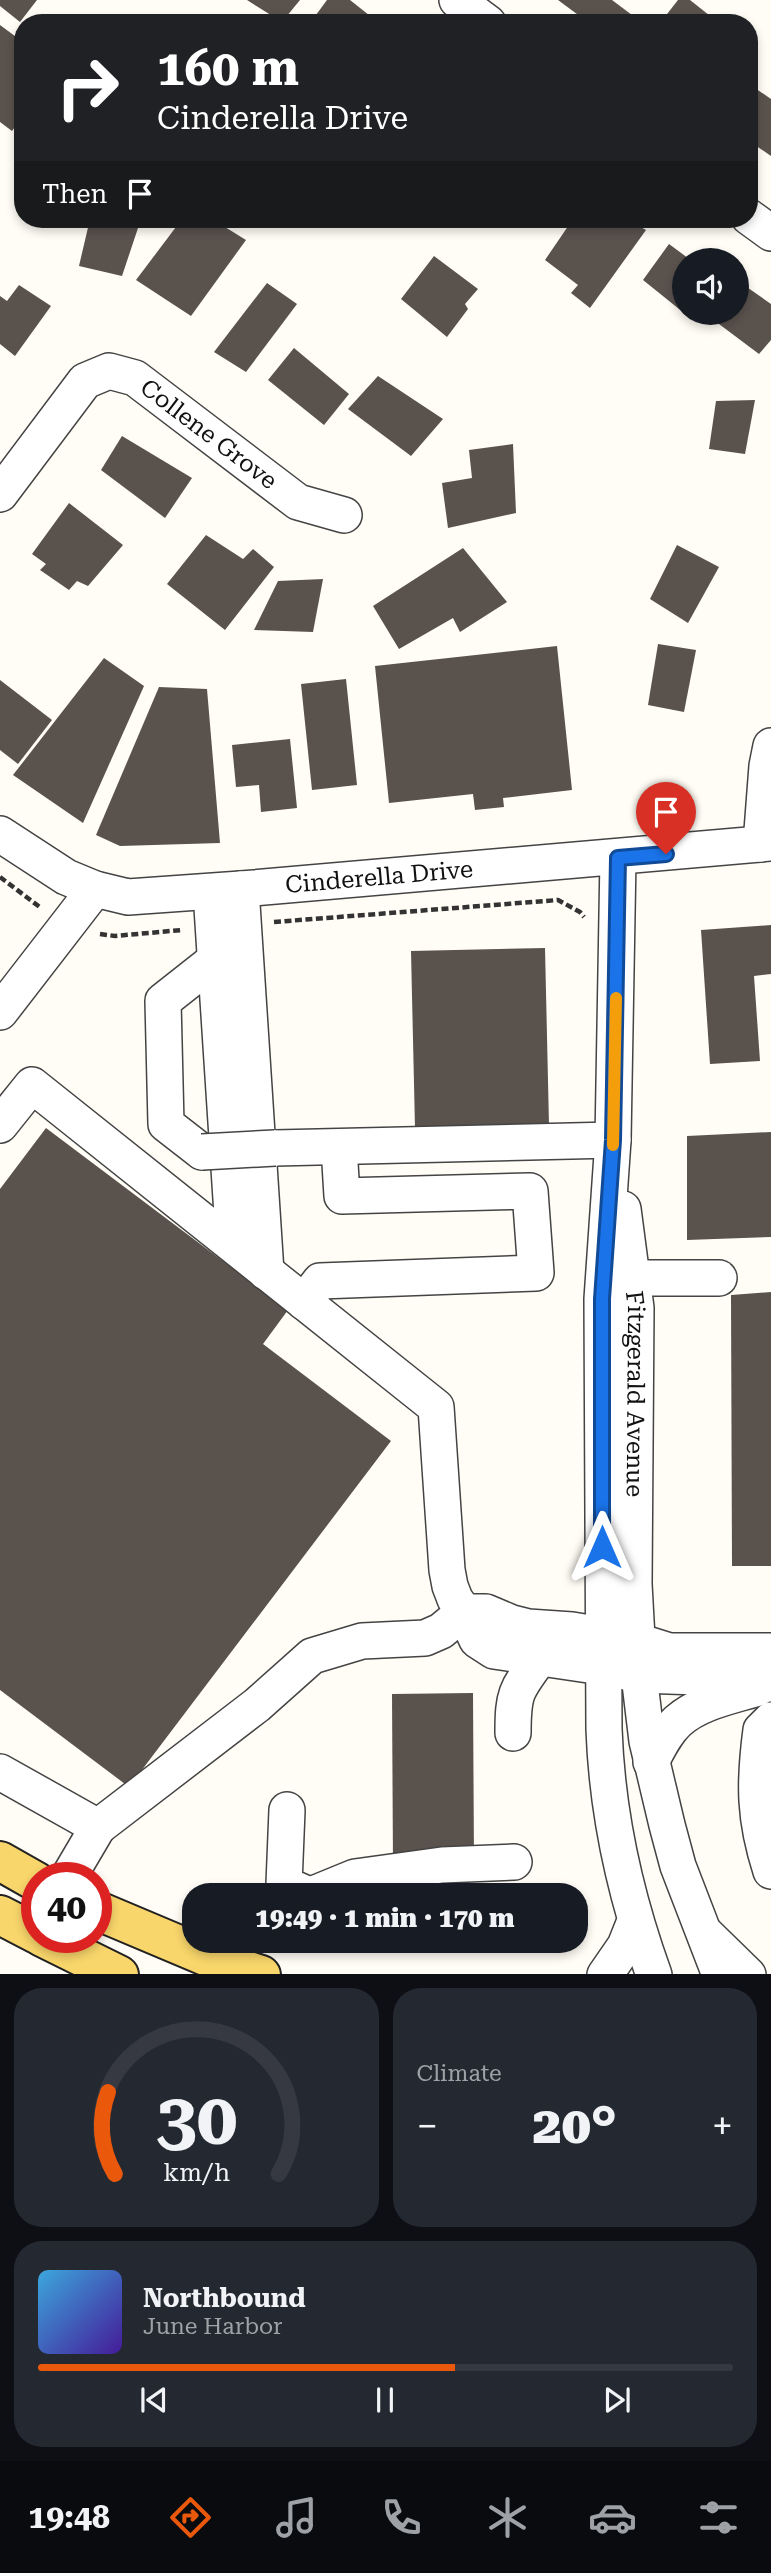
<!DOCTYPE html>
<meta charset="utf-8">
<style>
body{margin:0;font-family:"Roboto Serif",serif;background:#242831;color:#f1f3f6;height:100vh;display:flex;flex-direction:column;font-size:26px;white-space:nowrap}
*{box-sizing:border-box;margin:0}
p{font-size:23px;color:#9ea1a6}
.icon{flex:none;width:38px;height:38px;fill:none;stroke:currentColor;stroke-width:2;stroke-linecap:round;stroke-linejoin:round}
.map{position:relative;height:1974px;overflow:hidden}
.details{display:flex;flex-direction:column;gap:14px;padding:14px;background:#0d0f14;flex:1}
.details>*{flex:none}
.guide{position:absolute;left:14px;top:14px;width:744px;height:214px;border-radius:28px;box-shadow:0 4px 10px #0003;background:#202124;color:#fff;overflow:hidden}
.fabs{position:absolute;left:672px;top:248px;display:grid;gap:14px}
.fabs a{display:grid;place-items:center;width:77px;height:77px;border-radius:50%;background:#171b24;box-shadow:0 4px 10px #0003;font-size:35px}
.speed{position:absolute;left:21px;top:1862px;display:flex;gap:14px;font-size:35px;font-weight:700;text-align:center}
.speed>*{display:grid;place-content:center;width:91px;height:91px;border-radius:50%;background:#171b24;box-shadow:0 4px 10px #0003;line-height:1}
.speed .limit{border:10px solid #d22;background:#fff;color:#111}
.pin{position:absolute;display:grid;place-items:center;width:60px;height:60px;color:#fff;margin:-72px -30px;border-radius:50% 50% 50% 0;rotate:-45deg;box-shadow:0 0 7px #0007}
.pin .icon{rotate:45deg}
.me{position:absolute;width:77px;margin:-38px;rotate:0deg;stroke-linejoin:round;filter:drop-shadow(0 0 5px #0008)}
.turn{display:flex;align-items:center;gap:24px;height:147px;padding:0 28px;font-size:32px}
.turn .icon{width:91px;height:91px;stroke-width:2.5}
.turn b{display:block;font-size:49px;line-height:60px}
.then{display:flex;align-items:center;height:66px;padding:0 28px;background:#0003;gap:14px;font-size:26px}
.big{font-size:52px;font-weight:800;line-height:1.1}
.details .card{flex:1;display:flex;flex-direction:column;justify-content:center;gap:10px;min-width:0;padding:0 24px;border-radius:28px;background:#242831}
.details .dial{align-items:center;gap:0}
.dial svg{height:182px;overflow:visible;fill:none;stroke:#363941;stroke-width:7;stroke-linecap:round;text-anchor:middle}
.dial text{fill:#f1f3f6;stroke:none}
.song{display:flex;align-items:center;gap:21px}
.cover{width:84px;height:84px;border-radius:10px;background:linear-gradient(135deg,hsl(200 70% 55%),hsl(260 70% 35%))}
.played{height:7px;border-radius:4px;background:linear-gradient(90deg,#ea580c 60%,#363941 60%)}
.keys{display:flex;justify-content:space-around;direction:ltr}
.heat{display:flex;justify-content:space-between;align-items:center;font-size:38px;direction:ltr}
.details .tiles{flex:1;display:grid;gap:14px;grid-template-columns:1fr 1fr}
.card:last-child{grid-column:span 2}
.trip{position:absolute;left:182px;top:1883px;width:406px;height:70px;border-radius:28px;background:#171b24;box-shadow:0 4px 10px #0003;font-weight:800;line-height:70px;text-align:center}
.dock{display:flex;height:112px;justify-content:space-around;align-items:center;background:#090b0e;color:#9ea1a6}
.dock .icon{width:49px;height:49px}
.dock .current{color:#ea580c}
.dock b{font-size:32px;color:#f1f3f6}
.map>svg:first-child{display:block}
.building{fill:#5a524d}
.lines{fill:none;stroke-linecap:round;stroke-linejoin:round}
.minor-casing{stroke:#444;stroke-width:38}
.major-casing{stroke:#222;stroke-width:42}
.path{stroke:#333;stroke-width:4.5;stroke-dasharray:7 3.5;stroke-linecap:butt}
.minor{stroke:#fff;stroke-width:35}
.major{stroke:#f9d66b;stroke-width:38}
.minor-bridge-casing{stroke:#444;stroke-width:38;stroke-linecap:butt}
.minor-bridge{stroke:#fff;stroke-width:35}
.route-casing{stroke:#114b97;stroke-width:18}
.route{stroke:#1a73e8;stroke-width:12}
.slow{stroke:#f59e0b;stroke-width:12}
.labels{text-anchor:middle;stroke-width:7;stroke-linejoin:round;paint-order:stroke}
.street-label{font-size:24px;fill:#111;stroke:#fff}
</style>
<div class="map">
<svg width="771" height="1975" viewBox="0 0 771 1975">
<rect width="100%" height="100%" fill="#fffdf5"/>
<!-- building -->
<g class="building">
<path d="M0,0H37L20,22L0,6Z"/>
<path d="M247,0H300L282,22Z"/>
<path d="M327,0H350L379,23H310Z"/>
<path d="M558,0H612L632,15L626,23H589Z"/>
<path d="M678,0H690L719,23H660Z"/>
<path d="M0,25L23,42V116L12,131L0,122Z"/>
<path d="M749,84L771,99V156L749,141Z"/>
<path d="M90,219H141L122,276L79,266Z"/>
<path d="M182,219H212L246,240L191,316L136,280Z"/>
<path d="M426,219H448L441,228Z"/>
<path d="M573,219H627L646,230L590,308L571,293L578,285L545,260Z"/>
<path d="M669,244L692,261H684V313L643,280Z"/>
<path d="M434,256L478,289L465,304L468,309L447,337L401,299Z"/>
<path d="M267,283L297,304L246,372L214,352Z"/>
<path d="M741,283L771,304V340L759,354L711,318L714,313H737V288Z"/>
<path d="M19,285L51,306L15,356L0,344V296L7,301Z"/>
<path d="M294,348L349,394L324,425L268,380Z"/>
<path d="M378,376L443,419L411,456L348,409Z"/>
<path d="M755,400L745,454L709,449L716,401Z"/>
<path d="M122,436L192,478L165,518L101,470Z"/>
<path d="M513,444L516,513L448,528L442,483L472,478L469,450Z"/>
<path d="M69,503L123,545L88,586L77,581L69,590L40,570L46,564L32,554Z"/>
<path d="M206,535L243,559L253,549L274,567L225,630L167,584Z"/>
<path d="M677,545L719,567L688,623L650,599Z"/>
<path d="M463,548L507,602L460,632L453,618L399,649L373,606Z"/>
<path d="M323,579L313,632L254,630L278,581Z"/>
<path d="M658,644L696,650L684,712L648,705Z"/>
<path d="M557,646L572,790L503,798L504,807L475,810L473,794L389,803L375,666Z"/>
<path d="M104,658L144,686L83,823L13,775Z"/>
<path d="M346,679L357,785L312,790L301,684Z"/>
<path d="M0,680L52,720L18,764L0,750Z"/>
<path d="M159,687L207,689L220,843L120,846L96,835Z"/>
<path d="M290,739L297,808L261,812L259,785L236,787L232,745Z"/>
<path d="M771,925V974L754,976L760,1061L710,1064L701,930Z"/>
<path d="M545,948L549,1125L415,1128L411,951Z"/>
<path d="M46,1128L288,1310L263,1344L391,1441L129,1787L0,1690V1189Z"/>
<path d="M771,1132V1237L687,1240V1136Z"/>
<path d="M771,1292V1566H732L731,1295Z"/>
<path d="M473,1693L474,1864L393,1865L392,1694Z"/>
</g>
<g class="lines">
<!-- minor casing -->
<g class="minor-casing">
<g id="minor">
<path d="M457,0L488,23"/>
<path d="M749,217L771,233"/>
<path id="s1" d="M0,494L85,381L109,371L135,378L298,502L344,515"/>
<path id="s2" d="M0,834L66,877L95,889L128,897L241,889L771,843"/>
<path d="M761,844L767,766L771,746"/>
<path d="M618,858L613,1140L602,1299L604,1729C607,1814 625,1895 654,1975"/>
<path d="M241,889L266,1272"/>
<path d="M211,892L234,1245"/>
<path d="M0,1012L95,889"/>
<path d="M0,1125L32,1085L436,1407L447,1570L450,1586L455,1599L464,1612L477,1640L494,1651L602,1667L639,1675L758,1679L771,1684"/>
<path d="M275,1148L613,1140"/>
<path d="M202,1152L166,1124L163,1001L215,960"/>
<path id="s3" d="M623,1209L636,1308L634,1584L639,1675L647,1741L667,1825L678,1866L720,1975"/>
<path d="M611,1278H719"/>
<path d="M304,1302L320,1281L536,1273L530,1191L342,1196L339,1147"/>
<path d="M771,1720L761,1730C754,1783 754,1819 771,1871"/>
<path d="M513,1733C513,1693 516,1690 539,1659"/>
<path d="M651,1762C659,1747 666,1732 678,1721C699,1702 732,1696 758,1688"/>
<path d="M0,1772L98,1827L257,1705L312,1656L362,1641L425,1638L441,1631L464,1612H486L512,1623L528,1627L572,1630L637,1641L669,1651H771"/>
<path d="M287,1810L284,1884L309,1895"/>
<path d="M68,1878L98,1827"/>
<path d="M311,1895L355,1877L442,1865L514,1862"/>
<path d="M707,1935L748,1975"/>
<path d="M605,1975L625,1946L635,1921"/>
</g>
</g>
<!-- major casing -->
<g class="major-casing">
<g id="major">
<path d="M0,1861L37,1882"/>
<path d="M96,1910L210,1958L261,1975"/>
<path d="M0,1915L37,1934"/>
<path d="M42,1937L119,1975"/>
</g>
</g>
<!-- path -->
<g class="path">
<path d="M0,877L41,908"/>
<path d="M274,922L558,900L580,912L584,917"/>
<path d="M100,934L115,936L182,930"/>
</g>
<!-- minor -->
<use href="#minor" class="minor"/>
<!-- major -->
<use href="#major" class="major"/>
<!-- minor-bridge casing -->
<g class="minor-bridge-casing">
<path id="minor-bridge" d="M202,1152L275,1148"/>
</g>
<!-- minor-bridge -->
<use href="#minor-bridge" class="minor-bridge"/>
</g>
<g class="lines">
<!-- route casing -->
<g class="route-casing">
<path id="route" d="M602,1547V1299L613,1140L618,858L666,854"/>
</g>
<!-- route -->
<use href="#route" class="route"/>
<!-- slow -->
<path class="slow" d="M613,1145L616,998"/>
</g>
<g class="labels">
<!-- street labels -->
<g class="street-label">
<text dy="8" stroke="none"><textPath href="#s1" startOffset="287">Collene Grove</textPath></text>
<text dy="8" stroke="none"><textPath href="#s2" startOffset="396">Cinderella Drive</textPath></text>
<text dy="8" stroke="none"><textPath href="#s3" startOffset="186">Fitzgerald Avenue</textPath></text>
</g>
</g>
</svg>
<div class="fabs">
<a><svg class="icon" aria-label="sound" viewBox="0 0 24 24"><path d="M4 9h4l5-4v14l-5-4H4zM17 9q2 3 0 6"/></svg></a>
</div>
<div class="speed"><div class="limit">40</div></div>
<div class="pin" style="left:666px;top:854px;background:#d93025"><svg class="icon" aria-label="arrive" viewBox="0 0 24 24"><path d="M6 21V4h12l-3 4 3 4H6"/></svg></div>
<svg class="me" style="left:602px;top:1547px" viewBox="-20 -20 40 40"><path d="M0-17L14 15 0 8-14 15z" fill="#1a73e8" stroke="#fff" stroke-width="4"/></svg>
<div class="trip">19:49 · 1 min · 170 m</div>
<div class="guide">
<div class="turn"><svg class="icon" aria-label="right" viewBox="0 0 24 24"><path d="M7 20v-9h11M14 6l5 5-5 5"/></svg><div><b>160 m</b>Cinderella Drive</div></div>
<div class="then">Then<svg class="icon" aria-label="arrive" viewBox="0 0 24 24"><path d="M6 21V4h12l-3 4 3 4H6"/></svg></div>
</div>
</div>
<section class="details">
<div class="tiles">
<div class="card dial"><svg viewBox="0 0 100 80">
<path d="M14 69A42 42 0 1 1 86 69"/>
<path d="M14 69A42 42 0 0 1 11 33" stroke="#ea580c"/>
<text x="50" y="56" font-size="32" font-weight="700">30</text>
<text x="50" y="72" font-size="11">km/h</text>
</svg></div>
<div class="card"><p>Climate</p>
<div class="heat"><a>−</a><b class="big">20°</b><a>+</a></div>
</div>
<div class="card">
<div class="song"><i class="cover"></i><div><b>Northbound</b><p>June Harbor</p></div></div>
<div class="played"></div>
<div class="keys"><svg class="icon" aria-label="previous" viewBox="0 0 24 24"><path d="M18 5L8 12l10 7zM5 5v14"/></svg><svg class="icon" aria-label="pause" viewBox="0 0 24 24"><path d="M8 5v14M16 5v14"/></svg><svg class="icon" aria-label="next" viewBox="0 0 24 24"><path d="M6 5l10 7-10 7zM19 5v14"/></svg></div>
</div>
</div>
</section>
<nav class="dock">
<b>19:48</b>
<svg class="icon current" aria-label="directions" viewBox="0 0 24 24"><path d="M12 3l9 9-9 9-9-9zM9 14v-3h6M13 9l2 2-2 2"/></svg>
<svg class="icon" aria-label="music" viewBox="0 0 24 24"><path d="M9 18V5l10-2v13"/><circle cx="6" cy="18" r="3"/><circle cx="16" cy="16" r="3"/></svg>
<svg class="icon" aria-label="phone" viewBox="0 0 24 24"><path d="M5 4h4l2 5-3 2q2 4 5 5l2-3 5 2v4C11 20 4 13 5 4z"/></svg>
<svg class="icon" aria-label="climate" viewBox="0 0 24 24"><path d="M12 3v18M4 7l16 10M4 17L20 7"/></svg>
<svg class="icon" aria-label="car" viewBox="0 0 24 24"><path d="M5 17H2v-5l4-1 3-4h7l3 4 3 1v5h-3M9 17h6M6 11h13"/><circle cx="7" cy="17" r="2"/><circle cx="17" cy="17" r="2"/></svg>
<svg class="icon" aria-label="filters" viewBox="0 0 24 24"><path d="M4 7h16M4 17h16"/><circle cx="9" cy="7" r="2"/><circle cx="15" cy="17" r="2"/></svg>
</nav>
